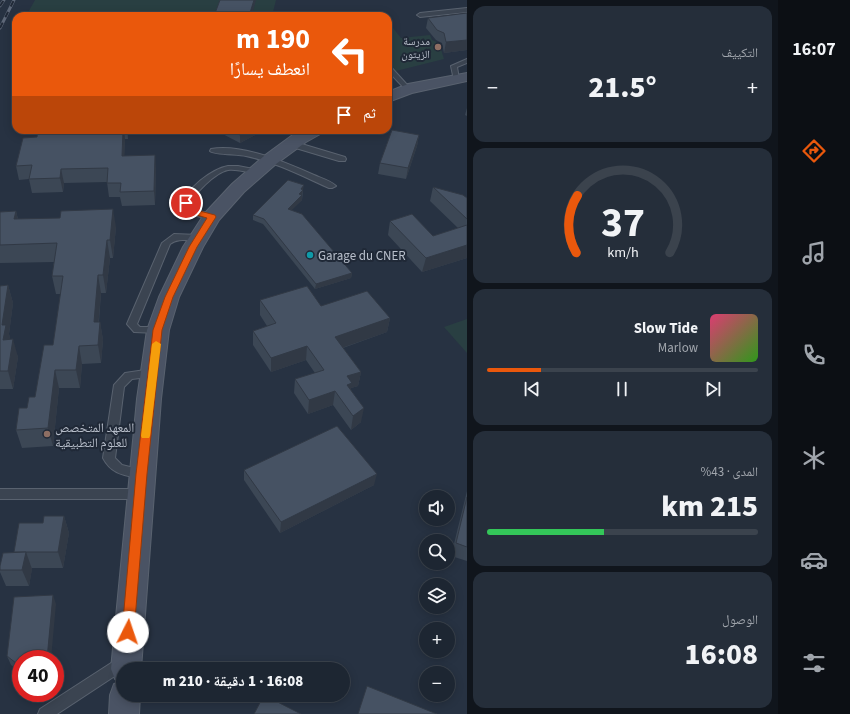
<!DOCTYPE html>
<html lang="ar">
<meta charset="utf-8">
<style>
body{margin:0;font-family:"Source Sans 3","Noto Naskh Arabic",sans-serif;background:#252e3a;color:#f1f3f6;direction:rtl;height:100vh;display:flex;flex-direction:column;font-size:15px;white-space:nowrap}
*{box-sizing:border-box;margin:0}
p{font-size:13px;color:#a0a5ac}
.icon{flex:none;width:22px;height:22px;fill:none;stroke:currentColor;stroke-width:2;stroke-linecap:round;stroke-linejoin:round}
.map{position:relative;flex:1;overflow:hidden;direction:ltr}
.details{display:flex;flex-direction:column;gap:6px;padding:6px;background:#10151c;width:311px}
.details>*{flex:none}
.guide{position:absolute;left:12px;top:12px;width:380px;height:122px;border-radius:12px;box-shadow:0 2px 10px #0003,0 0 0 1px #3b434d;direction:rtl;background:#ea580c;color:#fff;overflow:hidden}
.buttons{position:absolute;left:419px;top:490px;display:grid;gap:8px}
.buttons a{display:grid;place-items:center;width:36px;height:36px;border-radius:50%;background:#1d2632;box-shadow:0 2px 10px #0003,0 0 0 1px #3b434d;font-size:20px}
.speed{position:absolute;left:12px;top:650px;display:flex;gap:8px;font-size:20px;font-weight:700;text-align:center}
.speed>*{display:grid;place-content:center;width:52px;height:52px;border-radius:50%;background:#1d2632;box-shadow:0 2px 10px #0003,0 0 0 1px #3b434d;line-height:1}
.speed .limit{border:6px solid #d22;background:#fff;color:#111}
.pin{position:absolute;display:grid;place-items:center;width:34px;height:34px;color:#fff;margin:-17px;border:2px solid #fff;border-radius:50%;box-shadow:0 1px 4px #0007}
.me{position:absolute;width:44px;margin:-22px;rotate:4deg;stroke-linejoin:round;filter:drop-shadow(0 0 3px #0008)}
.turn{display:flex;align-items:center;gap:14px;height:84px;padding:0 16px;font-size:18px}
.turn .icon{width:52px;height:52px;stroke-width:2.5}
.turn b{display:block;font-size:28px;line-height:34px}
.then{display:flex;align-items:center;height:38px;padding:0 16px;background:#0003;gap:8px;font-size:15px}
.big{font-size:30px;font-weight:800;line-height:1.1}
.details .card{flex:1;display:flex;flex-direction:column;justify-content:center;gap:6px;min-width:0;padding:0 14px;border-radius:12px;background:#252e3a}
.details .dial{align-items:center;gap:0}
.dial svg{height:104px;overflow:visible;fill:none;stroke:#3b434d;stroke-width:7;stroke-linecap:round;text-anchor:middle}
.dial text{fill:#f1f3f6;stroke:none}
.song{display:flex;align-items:center;gap:12px}
.cover{width:48px;height:48px;border-radius:6px;background:linear-gradient(135deg,hsl(340 70% 55%),hsl(110 70% 35%))}
.played{height:4px;border-radius:2px;background:linear-gradient(90deg,#ea580c 20%,#3b434d 20%)}
.keys{display:flex;justify-content:space-around;direction:ltr}
.heat{display:flex;justify-content:space-between;align-items:center;font-size:22px;direction:ltr}
.charge{height:6px;border-radius:3px;background:linear-gradient(90deg,#34c759 43%,#3b434d 0)}
.trip{position:absolute;left:116px;top:662px;width:234px;height:40px;border-radius:20px;background:#1d2632;box-shadow:0 2px 10px #0003,0 0 0 1px #3b434d;font-weight:800;line-height:40px;text-align:center;direction:rtl}
main{display:flex;flex:1;min-height:0}
.menu{display:flex;flex-direction:column;width:72px;justify-content:space-around;align-items:center;background:#0c0f14;color:#a0a5ac}
.menu .icon{width:28px;height:28px}
.menu .on{color:#ea580c}
.menu b{font-size:18px;color:#f1f3f6}
.map>svg:first-child{display:block}
.green{fill:#293f42}
.lines{fill:none;stroke-linecap:round;stroke-linejoin:round}
.lane-casing{stroke:#59626f;stroke-width:2}
.secondary-casing{stroke:#59626f;stroke-width:2}
.lane{fill:#3b4451;fill-rule:evenodd}
.secondary{fill:#4a5364;fill-rule:evenodd}
.rail-casing{stroke:#5e6878;stroke-width:3}
.rail{stroke:#202937;stroke-width:2;stroke-dasharray:6;stroke-linecap:butt}
.wall{fill:#3c4755}
.shaded-wall{fill:#313945}
.building{fill:#465263;stroke:#313945}
.route{fill:#ea580c;stroke:#983908}
.slow{fill:#f59e0b}
.education-dot{fill:#8d6e63;stroke:#202937;stroke-width:1.5}
.culture-dot{fill:#0f9aa8;stroke:#202937;stroke-width:1.5}
.labels{text-anchor:middle;stroke-width:4;stroke-linejoin:round;paint-order:stroke}
.far-poi-label{font-size:11px;fill:#b8bfcb;stroke:#202937;text-anchor:end}
.poi-label{font-size:13px;fill:#b8bfcb;stroke:#202937;text-anchor:start}
</style>
<main>
<nav class="menu">
<b>16:07</b>
<svg class="icon on" aria-label="directions" viewBox="0 0 24 24"><path d="M12 3l9 9-9 9-9-9zM9 14v-3h6M13 9l2 2-2 2"/></svg>
<svg class="icon" aria-label="music" viewBox="0 0 24 24"><path d="M9 18V5l10-2v13"/><circle cx="6" cy="18" r="3"/><circle cx="16" cy="16" r="3"/></svg>
<svg class="icon" aria-label="phone" viewBox="0 0 24 24"><path d="M5 4h4l2 5-3 2q2 4 5 5l2-3 5 2v4C11 20 4 13 5 4z"/></svg>
<svg class="icon" aria-label="climate" viewBox="0 0 24 24"><path d="M12 3v18M4 7l16 10M4 17L20 7"/></svg>
<svg class="icon" aria-label="car" viewBox="0 0 24 24"><path d="M5 17H2v-5l4-1 3-4h7l3 4 3 1v5h-3M9 17h6M6 11h13"/><circle cx="7" cy="17" r="2"/><circle cx="17" cy="17" r="2"/></svg>
<svg class="icon" aria-label="filters" viewBox="0 0 24 24"><path d="M4 7h16M4 17h16"/><circle cx="9" cy="7" r="2"/><circle cx="15" cy="17" r="2"/></svg>
</nav>
<section class="details">
<div class="card"><p>التكييف</p>
<div class="heat"><a>−</a><b class="big">21.5°</b><a>+</a></div>
</div>
<div class="card dial"><svg viewBox="0 0 100 80">
<path d="M14 69A42 42 0 1 1 86 69"/>
<path d="M14 69A42 42 0 0 1 15 25" stroke="#ea580c"/>
<text x="50" y="56" font-size="32" font-weight="700">37</text>
<text x="50" y="72" font-size="11">km/h</text>
</svg></div>
<div class="card">
<div class="song"><i class="cover"></i><div><b>Slow Tide</b><p>Marlow</p></div></div>
<div class="played"></div>
<div class="keys"><svg class="icon" aria-label="previous" viewBox="0 0 24 24"><path d="M18 5L8 12l10 7zM5 5v14"/></svg><svg class="icon" aria-label="pause" viewBox="0 0 24 24"><path d="M8 5v14M16 5v14"/></svg><svg class="icon" aria-label="next" viewBox="0 0 24 24"><path d="M6 5l10 7-10 7zM19 5v14"/></svg></div>
</div>
<div class="card"><p>المدى · 43%</p><b class="big">215 km</b><div class="charge"></div></div>
<div class="card"><p>الوصول</p><b class="big">16:08</b></div>
</section>
<div class="map">
<svg width="467" height="714" viewBox="0 0 467 714">
<rect width="100%" height="100%" fill="#273242"/>
<!-- green -->
<g class="green">
<path d="M35,0H276L272,16H26Z"/>
<path d="M388,28H393L401,38L430,35L432,40L439,43L444,59L388,73Z"/>
<path d="M467,319V353L444,327Z"/>
</g>
<g class="lines">
<!-- lane casing -->
<g class="lane-casing">
<g id="lane">
<path d="M467,8V12L420,17L417,15L420,13Z"/>
<path d="M388,47L391,49V55L388,57Z"/>
<path d="M467,59V63L457,67L459,79L454,80L451,66Z"/>
<path d="M388,65L390,66L410,88V90H406L388,71Z"/>
<path d="M289,142H295L345,157L346,159L345,161H339L289,146Z"/>
<path d="M211,149C241,143 287,163 314,175C321,178 331,181 336,186L332,188H329C302,176 275,162 246,156C238,154 215,155 210,151Z"/>
<path d="M228,166H238L259,170L260,172L256,174C247,172 237,169 228,170C216,172 192,195 190,206L192,209L215,215L216,217L215,219L212,220L186,213L182,206C185,189 212,169 228,166Z"/>
<path d="M174,234L198,235L202,238C194,245 182,235 170,244L137,324L140,327H158L163,330L158,333L134,332L127,324L162,243Z"/>
<path d="M152,369L156,370L157,373L156,376L132,379L124,387L115,458L122,465L146,471L148,474L146,477L142,479C125,475 112,475 103,458L114,385L125,373Z"/>
<path d="M0,489H140L144,491L146,494L144,497L140,499H0Z"/>
<path d="M122,656L127,658L129,663L127,668L57,714H38L40,709Z"/>
</g>
</g>
<!-- secondary casing -->
<g class="secondary-casing">
<g id="secondary">
<path d="M467,73V81L412,93L388,102V92L408,84Z"/>
<path d="M303,130H324L322,133L306,142L276,164L244,192L219,220L203,247L179,297L169,330L161,399L141,669H123V695H140L139,714H109L110,695L114,684L121,682L115,679L111,669L137,399L147,330L159,297L183,247L205,213L232,184L264,156L294,134Z"/>
</g>
</g>
<!-- lane -->
<use href="#lane" class="lane"/>
<!-- secondary -->
<use href="#secondary" class="secondary"/>
<!-- rail casing -->
<g class="rail-casing">
<g id="rail">
<path d="M0,6L4,0"/>
<path d="M0,28L14,0"/>
</g>
</g>
<!-- rail -->
<use href="#rail" class="rail"/>
</g>
<!-- wall -->
<g class="wall">
<path d="M467,13V50L444,53L442,43L436,40L426,28L428,18Z"/>
<path d="M467,108V116L465,115Z"/>
<path d="M38,130H128V139H125L124,156L156,168L155,205L122,206L120,197H109L107,182L64,183L63,192L32,193L29,179L19,180L16,166L37,137Z"/>
<path d="M215,130H255V135L240,143Z"/>
<path d="M419,135L417,146L406,179L378,174L380,163Z"/>
<path d="M433,187L467,198V258L422,272L388,235L390,221L433,236L458,228L430,201Z"/>
<path d="M303,190V191L302,200L291,210L352,273L351,278L315,289L263,224L253,220V215Z"/>
<path d="M16,211L18,219L116,227L113,258H110L106,293H101L99,322H100L103,340L101,363L82,364L80,388H59L53,446L22,448L16,430L27,408L35,397L53,345L61,294H56L52,276L54,262L0,263V212Z"/>
<path d="M8,285L13,303L9,334L10,339L18,357L13,389H0V286Z"/>
<path d="M260,300L321,306L390,318L387,332L343,348L361,372L358,386L351,388V390L361,422L351,430L333,405L308,414L294,393L295,379L315,373L306,360L271,372L253,345V331L267,326L260,315Z"/>
<path d="M244,470L374,485L280,533L244,480Z"/>
<path d="M467,491V561L451,556Z"/>
<path d="M64,516L69,533L63,568H32L29,586H6L0,572V566L43,523Z"/>
<path d="M56,604L21,659V672L11,665L7,656Z"/>
</g>
<!-- shaded-wall -->
<g class="shaded-wall">
<path d="M254,0H256L252,16H249Z"/>
<path d="M467,40V50L444,53L446,42Z"/>
<path d="M123,130H124L125,139L124,170L122,156Z"/>
<path d="M127,130H128V139Z"/>
<path d="M249,130H255V135L240,143V135Z"/>
<path d="M419,135L417,146L406,179L408,168Z"/>
<path d="M155,155L156,168L155,205L154,191Z"/>
<path d="M61,169L64,183L63,192L60,178Z"/>
<path d="M304,185L302,195L298,199L299,194L301,189Z"/>
<path d="M302,195V200L288,214V209Z"/>
<path d="M113,209L116,227L113,258L110,240Z"/>
<path d="M16,211L20,229L14,219Z"/>
<path d="M107,240L110,258L106,293L103,275Z"/>
<path d="M467,245V258L422,272L426,258Z"/>
<path d="M352,273L351,278L315,289L316,284Z"/>
<path d="M98,275L101,293L97,340L94,322Z"/>
<path d="M8,285L13,303L9,334L11,343L3,340L2,325Z"/>
<path d="M390,318L387,332L333,351L335,337Z"/>
<path d="M100,322L103,340L101,363L98,345Z"/>
<path d="M13,339L18,357L13,389L8,371Z"/>
<path d="M79,346L82,364L80,388L76,370Z"/>
<path d="M307,346L306,360L271,372V358Z"/>
<path d="M55,370L59,388L53,446L48,428Z"/>
<path d="M361,372L358,386L351,388L350,397L345,399L347,376Z"/>
<path d="M335,391L333,405L308,414L309,400Z"/>
<path d="M364,408L361,422L351,430L353,416Z"/>
<path d="M377,474L374,485L280,533L281,522Z"/>
<path d="M64,516L69,533L63,568L58,552Z"/>
<path d="M26,552L32,569L29,586L22,570Z"/>
<path d="M53,595L56,604L51,659H47Z"/>
</g>
<!-- building -->
<g class="building">
<path d="M220,0H254L249,16H214Z"/>
<path d="M131,11L135,16H87Z"/>
<path d="M467,13V40L446,42L444,33L437,30L428,18Z"/>
<path d="M38,130H123L122,156L155,155L154,191L120,192L121,183H107L108,168L61,169L60,178L29,179L32,165L16,166L23,138L37,137Z"/>
<path d="M231,130H249L240,135Z"/>
<path d="M392,130L419,135L408,168L380,163Z"/>
<path d="M288,180L304,185L301,189L303,190L299,194L302,195L288,209L302,214L352,273L316,284L264,219L253,215Z"/>
<path d="M433,187L463,195L467,198V219Z"/>
<path d="M113,209L110,240H107L103,275H98L94,322H100L98,345L79,346L76,370H55L48,428L16,430L19,408H27L29,397H35L44,345H53L63,276H52L57,243L0,245V212L16,211L14,219L60,218L61,211Z"/>
<path d="M412,214L433,236L467,225V245L426,258L390,221Z"/>
<path d="M8,285L2,325H6L3,340L13,339L8,371H0V286Z"/>
<path d="M307,286L321,306L367,291L390,318L335,337L361,372L347,376L352,383L347,385L364,408L353,416L335,391L309,400L295,379L324,370L307,346L271,358L253,331L276,323L260,300Z"/>
<path d="M337,426L377,474L281,522L244,470Z"/>
<path d="M467,497V547L456,543Z"/>
<path d="M44,516H64L58,552H14L19,523H43Z"/>
<path d="M26,552L22,570H0V566L3,553Z"/>
<path d="M53,595L47,659H21V667L7,656L14,597Z"/>
<path d="M367,686L437,714H358Z"/>
<path d="M264,695L301,714H254Z"/>
</g>
<!-- route -->
<path class="route" d="M186,201L188,202L192,209L215,215L216,217L197,247L173,297L162,330L147,474L134,632L133,636L128,637L124,636L122,632L136,474L153,330L165,297L189,247L207,218L186,212L182,203Z"/>
<!-- slow -->
<path class="slow" d="M156,341L161,344L150,436L149,438H142L141,436L152,344Z"/>
<!-- markers -->
<g class="education-dot">
<circle cx="438" cy="47" r="4"/>
<circle cx="47" cy="434" r="4"/>
</g>
<circle class="culture-dot" cx="310" cy="255" r="4"/>
<g class="labels">
<!-- far-poi labels -->
<g class="far-poi-label">
<text x="430" y="45">مدرسة<tspan x="430" dy="13">الزيتون</tspan></text>
</g>
<!-- poi labels -->
<g class="poi-label">
<text x="318" y="260">Garage du CNER</text>
<text x="55" y="432">المعهد المتخصص<tspan x="55" dy="15">للعلوم التطبيقية</tspan></text>
</g>
</g>
</svg>
<div class="buttons">
<a><svg class="icon" aria-label="sound" viewBox="0 0 24 24"><path d="M4 9h4l5-4v14l-5-4H4zM17 9q2 3 0 6"/></svg></a>
<a><svg class="icon" aria-label="search" viewBox="0 0 24 24"><circle cx="10" cy="10" r="6"/><path d="M15 15l6 6"/></svg></a>
<a><svg class="icon" aria-label="layers" viewBox="0 0 24 24"><path d="M12 4l9 5-9 5-9-5zM3 14l9 5 9-5"/></svg></a>
<a>+</a>
<a>−</a>
</div>
<div class="speed"><div class="limit">40</div></div>
<div class="pin" style="left:186px;top:203px;background:#d93025"><svg class="icon" aria-label="arrive" viewBox="0 0 24 24"><path d="M6 21V4h12l-3 4 3 4H6"/></svg></div>
<svg class="me" style="left:128px;top:632px" viewBox="-20 -20 40 40"><circle r="19" fill="#fff"/><path d="M0-13L10 11 0 6-10 11z" fill="#ea580c"/></svg>
<div class="trip">16:08 · 1 دقيقة · 210 m</div>
<div class="guide">
<div class="turn"><svg class="icon" aria-label="left" viewBox="0 0 24 24"><path d="M17 20v-9H6M10 6l-5 5 5 5"/></svg><div><b>190 m</b>انعطف يسارًا</div></div>
<div class="then">ثم<svg class="icon" aria-label="arrive" viewBox="0 0 24 24"><path d="M6 21V4h12l-3 4 3 4H6"/></svg></div>
</div>
</div>
</main>
